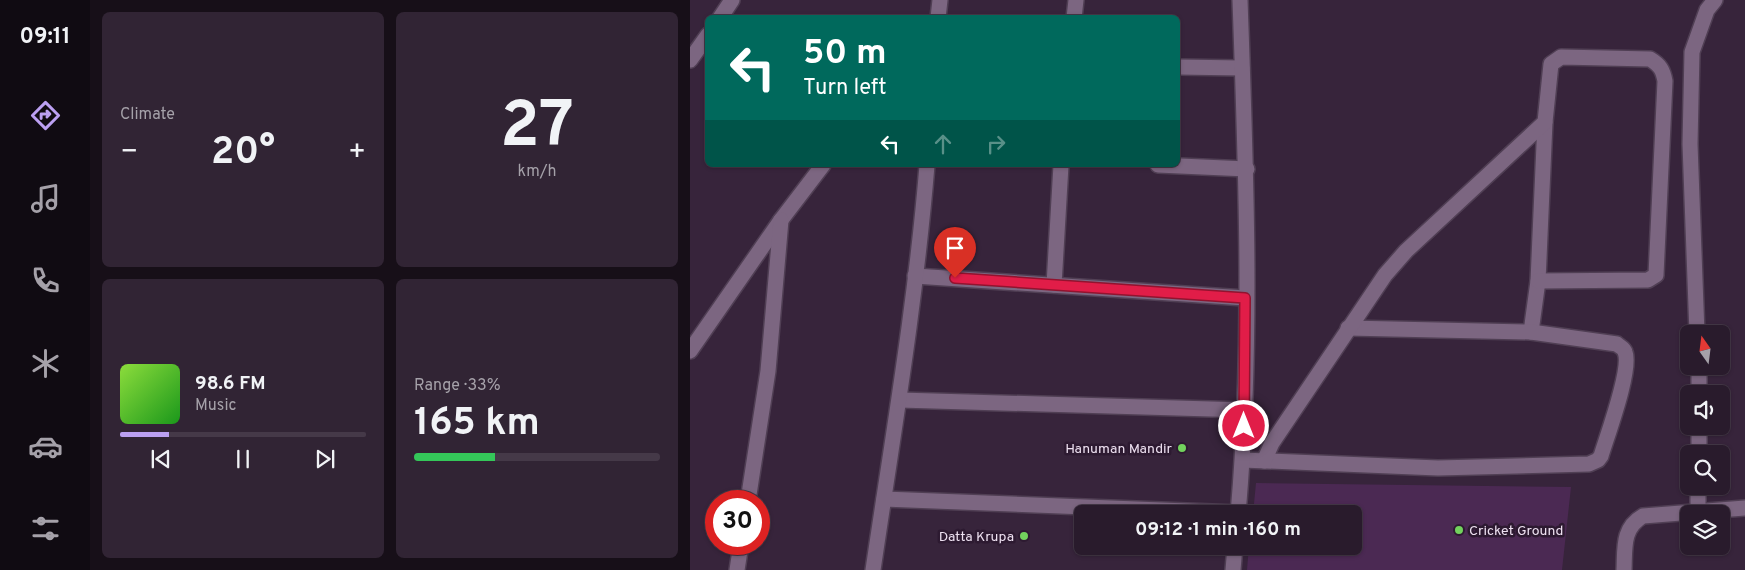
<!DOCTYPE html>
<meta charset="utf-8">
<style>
body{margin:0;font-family:Overpass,sans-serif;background:#312434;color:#f1f3f6;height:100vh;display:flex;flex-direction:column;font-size:19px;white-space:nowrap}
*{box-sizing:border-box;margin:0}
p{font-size:16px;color:#a5a1a9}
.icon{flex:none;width:28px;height:28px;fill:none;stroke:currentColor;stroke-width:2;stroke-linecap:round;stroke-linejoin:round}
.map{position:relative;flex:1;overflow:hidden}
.side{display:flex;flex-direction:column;gap:12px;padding:12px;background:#170f18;width:600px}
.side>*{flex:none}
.guide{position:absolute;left:15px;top:15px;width:475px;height:152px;border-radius:8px;box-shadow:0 1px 4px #0004,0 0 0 1px #453948;background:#00695c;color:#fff;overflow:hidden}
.needle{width:32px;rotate:346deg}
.buttons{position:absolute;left:990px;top:325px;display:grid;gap:10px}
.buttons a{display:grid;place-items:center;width:50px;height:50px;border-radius:8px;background:#291b2c;box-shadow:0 1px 4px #0004,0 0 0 1px #453948;font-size:25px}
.speed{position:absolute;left:15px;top:490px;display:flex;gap:10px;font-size:25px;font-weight:700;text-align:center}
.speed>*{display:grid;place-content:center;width:65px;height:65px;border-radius:50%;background:#291b2c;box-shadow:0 1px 4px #0004,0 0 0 1px #453948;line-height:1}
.speed .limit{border:8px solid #d22;background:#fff;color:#111}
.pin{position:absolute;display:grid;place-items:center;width:42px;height:42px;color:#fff;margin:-51px -21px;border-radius:50% 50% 50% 0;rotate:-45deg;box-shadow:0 0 5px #0007}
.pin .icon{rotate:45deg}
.me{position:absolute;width:55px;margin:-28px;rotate:0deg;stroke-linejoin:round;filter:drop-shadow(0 0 4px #0008)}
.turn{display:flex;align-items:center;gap:18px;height:105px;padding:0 15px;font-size:22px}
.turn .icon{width:65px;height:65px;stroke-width:2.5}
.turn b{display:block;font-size:35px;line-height:42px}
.lanes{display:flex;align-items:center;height:48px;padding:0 15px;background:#0003;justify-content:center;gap:25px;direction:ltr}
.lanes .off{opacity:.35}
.big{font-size:38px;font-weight:700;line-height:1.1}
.side .card{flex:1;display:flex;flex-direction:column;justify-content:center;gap:8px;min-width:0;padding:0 18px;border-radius:8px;background:#312434}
.side .dial{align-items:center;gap:0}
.dial b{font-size:65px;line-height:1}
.song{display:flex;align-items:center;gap:15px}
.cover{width:60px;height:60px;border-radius:8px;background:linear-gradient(135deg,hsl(90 70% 55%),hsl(120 70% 35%))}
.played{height:5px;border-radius:2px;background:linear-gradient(90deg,#bca0f2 20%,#453948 20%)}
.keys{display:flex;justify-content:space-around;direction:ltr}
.heat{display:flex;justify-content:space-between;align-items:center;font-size:28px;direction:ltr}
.charge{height:8px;border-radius:4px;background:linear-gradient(90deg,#34c759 33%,#453948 0)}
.side .tiles{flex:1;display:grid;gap:12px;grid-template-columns:repeat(2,1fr)}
.trip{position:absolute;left:384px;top:505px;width:288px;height:50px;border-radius:8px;background:#291b2c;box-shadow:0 1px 4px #0004,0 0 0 1px #453948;font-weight:700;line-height:50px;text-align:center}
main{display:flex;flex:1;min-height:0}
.tab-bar{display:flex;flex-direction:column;width:90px;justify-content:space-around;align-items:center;background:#100b12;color:#a5a1a9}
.tab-bar .icon{width:35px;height:35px}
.tab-bar .current{color:#bca0f2}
.tab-bar b{font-size:22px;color:#f1f3f6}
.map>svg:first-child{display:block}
.green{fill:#4b2953}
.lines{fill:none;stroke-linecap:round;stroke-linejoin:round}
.minor-casing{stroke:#503f54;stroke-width:18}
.minor{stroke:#7c6681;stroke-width:15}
.route-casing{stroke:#92132f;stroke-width:12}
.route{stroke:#e11d48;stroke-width:9}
.poi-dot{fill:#72d25d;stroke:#2d1a31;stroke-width:2}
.labels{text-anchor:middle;stroke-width:5;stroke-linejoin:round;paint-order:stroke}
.poi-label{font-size:14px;fill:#eee1f1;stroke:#2d1a31;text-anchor:end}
</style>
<main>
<nav class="tab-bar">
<b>09:11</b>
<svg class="icon current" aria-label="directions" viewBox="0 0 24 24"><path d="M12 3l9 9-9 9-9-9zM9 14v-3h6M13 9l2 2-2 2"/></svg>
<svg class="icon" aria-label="music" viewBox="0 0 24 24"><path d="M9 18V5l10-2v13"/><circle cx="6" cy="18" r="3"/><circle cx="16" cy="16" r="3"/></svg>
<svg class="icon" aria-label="phone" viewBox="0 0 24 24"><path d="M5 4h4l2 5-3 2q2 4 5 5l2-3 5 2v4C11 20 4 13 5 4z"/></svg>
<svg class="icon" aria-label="climate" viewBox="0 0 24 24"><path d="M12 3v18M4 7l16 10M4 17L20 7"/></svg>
<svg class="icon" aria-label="car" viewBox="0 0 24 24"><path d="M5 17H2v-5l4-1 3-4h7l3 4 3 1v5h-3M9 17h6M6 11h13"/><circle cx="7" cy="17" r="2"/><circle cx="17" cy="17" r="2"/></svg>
<svg class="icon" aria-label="filters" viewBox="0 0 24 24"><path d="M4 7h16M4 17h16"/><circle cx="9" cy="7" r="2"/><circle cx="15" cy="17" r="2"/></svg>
</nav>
<section class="side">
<div class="tiles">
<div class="card"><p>Climate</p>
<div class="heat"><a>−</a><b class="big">20°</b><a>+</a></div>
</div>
<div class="card dial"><b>27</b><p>km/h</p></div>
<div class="card">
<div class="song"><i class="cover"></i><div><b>98.6 FM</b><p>Music</p></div></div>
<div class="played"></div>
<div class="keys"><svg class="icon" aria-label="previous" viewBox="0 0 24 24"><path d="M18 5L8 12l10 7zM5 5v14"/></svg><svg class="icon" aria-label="pause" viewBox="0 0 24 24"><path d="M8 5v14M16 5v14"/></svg><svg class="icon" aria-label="next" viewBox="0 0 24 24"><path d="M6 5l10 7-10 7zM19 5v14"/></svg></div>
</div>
<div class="card"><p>Range · 33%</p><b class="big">165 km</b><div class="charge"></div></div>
</div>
</section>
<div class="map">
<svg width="1055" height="570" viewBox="0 0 1055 570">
<rect width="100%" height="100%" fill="#37243b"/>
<!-- green -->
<path class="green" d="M566,483L881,487L872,570H557L559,546H662V514H563Z"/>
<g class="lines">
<!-- minor casing -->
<g class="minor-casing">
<g id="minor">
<path d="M30,18L42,0"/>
<path d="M248,18L250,0"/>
<path d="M384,18L386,0"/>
<path d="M0,60L18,35"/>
<path d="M488,67L552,68"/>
<path d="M468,165L557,169"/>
<path d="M225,276L555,298"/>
<path d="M364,285L371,165"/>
<path d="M841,332L848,281L855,122"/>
<path d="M1007,334L1000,144L1002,52L1017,10L1025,0"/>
<path d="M0,351L91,220L133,165"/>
<path d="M1009,366V394"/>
<path d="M210,400L555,410"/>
<path d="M1009,454V426"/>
<path d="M553,460L748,468L899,464L908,460L911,456C917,436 942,369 935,352C934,348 930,347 927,344L841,332L658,328"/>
<path d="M574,461L582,443L695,275L716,251L855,122L861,64L871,57L960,59C970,65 973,70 975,81L966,275L958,280L848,281"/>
<path d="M194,499L548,513"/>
<path d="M58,501L78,371L91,220"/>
<path d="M1008,512V486"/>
<path d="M548,514C563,343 556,171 550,0"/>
<path d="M47,570L51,544"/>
<path d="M183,570C203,435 226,301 237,165"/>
<path d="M543,570L545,546"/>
<path d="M934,570C935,548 932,528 953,516L1055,508"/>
</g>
</g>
<!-- minor -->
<use href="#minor" class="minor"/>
</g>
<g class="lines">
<!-- route casing -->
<g class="route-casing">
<path id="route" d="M265,278L555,298L554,426"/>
</g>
<!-- route -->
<use href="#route" class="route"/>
</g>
<!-- markers -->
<g class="poi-dot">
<circle cx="492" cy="448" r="5"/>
<circle cx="769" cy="530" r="5"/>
<circle cx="334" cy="536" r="5"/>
</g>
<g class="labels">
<!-- poi labels -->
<g class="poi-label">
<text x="482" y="453">Hanuman Mandir</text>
<text x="779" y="535" text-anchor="start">Cricket Ground</text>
<text x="324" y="541">Datta Krupa</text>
</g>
</g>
</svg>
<div class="buttons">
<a><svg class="needle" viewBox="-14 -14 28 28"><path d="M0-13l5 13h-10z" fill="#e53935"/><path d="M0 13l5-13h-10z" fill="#a5a1a9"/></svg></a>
<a><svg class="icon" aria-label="sound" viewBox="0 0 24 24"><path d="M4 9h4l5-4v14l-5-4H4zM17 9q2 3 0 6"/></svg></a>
<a><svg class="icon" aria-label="search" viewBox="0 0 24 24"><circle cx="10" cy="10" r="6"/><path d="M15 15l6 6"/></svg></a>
<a><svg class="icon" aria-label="layers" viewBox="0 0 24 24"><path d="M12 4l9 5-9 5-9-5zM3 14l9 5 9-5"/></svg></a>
</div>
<div class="speed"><div class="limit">30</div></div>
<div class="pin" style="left:265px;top:278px;background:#d93025"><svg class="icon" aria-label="arrive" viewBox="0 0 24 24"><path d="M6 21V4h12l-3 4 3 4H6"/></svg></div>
<svg class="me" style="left:554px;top:426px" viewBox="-20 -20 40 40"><circle r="17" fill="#e11d48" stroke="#fff" stroke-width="3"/><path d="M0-11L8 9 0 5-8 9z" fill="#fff"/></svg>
<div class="trip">09:12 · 1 min · 160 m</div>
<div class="guide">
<div class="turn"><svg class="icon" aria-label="left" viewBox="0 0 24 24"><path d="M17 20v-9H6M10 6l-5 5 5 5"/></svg><div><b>50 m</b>Turn left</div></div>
<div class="lanes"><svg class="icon" aria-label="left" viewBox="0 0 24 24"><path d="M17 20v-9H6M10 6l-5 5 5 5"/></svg><svg class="icon off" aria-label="ahead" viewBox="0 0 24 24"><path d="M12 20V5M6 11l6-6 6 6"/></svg><svg class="icon off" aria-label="right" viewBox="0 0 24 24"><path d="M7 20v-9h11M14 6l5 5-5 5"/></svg></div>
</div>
</div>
</main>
